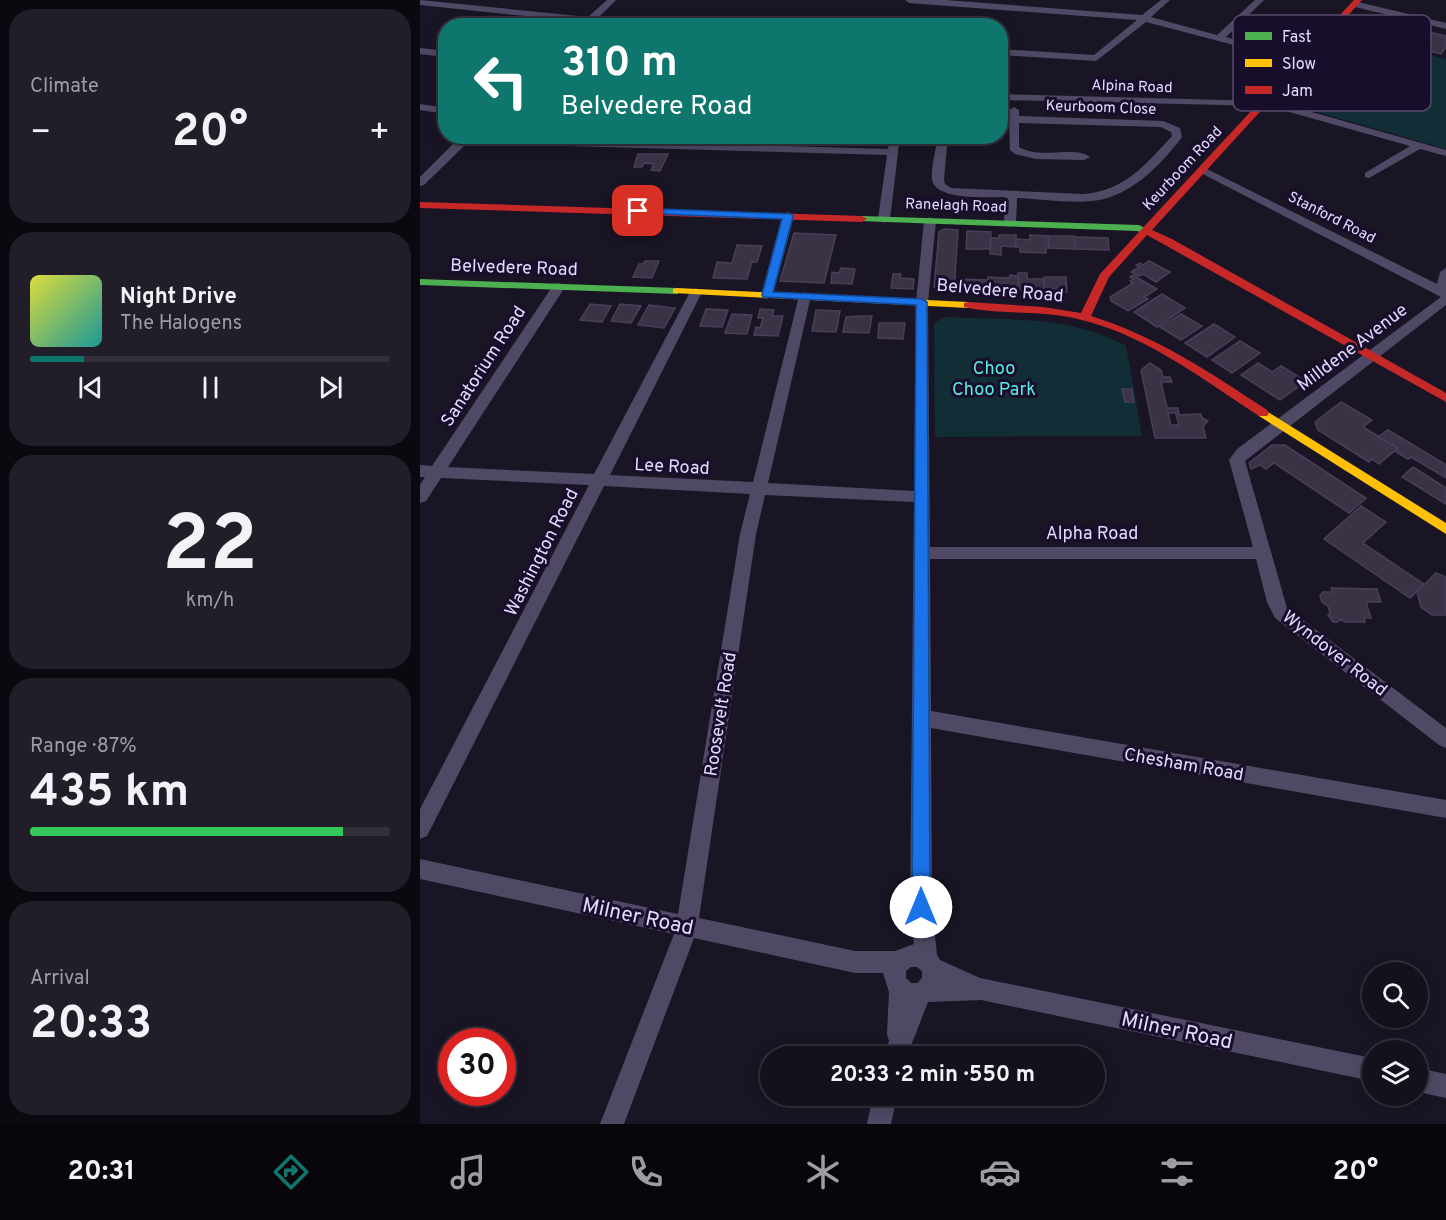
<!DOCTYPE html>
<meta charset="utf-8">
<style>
body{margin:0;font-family:Overpass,sans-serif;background:#211e29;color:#f1f3f6;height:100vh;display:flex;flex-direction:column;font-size:22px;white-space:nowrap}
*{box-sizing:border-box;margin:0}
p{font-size:20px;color:#9d9da3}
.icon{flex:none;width:33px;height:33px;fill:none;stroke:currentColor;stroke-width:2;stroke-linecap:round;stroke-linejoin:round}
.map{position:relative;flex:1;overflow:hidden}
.panel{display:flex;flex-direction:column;gap:9px;padding:9px;background:#0b090f;width:420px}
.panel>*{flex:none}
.top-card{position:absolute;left:18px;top:18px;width:570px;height:126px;border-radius:24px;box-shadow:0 3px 15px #0003,0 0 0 2px #33303b;background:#0f766e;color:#fff;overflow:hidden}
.controls{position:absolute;left:942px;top:962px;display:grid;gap:12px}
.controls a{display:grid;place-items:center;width:66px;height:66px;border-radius:50%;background:#14101c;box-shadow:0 3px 15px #0003,0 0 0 2px #33303b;font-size:30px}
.speed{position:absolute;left:18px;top:1028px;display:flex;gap:12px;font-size:30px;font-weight:700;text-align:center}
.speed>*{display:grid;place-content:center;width:78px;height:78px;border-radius:50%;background:#14101c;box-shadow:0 3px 15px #0003,0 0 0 2px #33303b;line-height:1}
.speed .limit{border:9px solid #d22;background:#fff;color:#111}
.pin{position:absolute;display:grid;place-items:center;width:51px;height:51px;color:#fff;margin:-26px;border-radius:12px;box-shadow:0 3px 9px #0006}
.me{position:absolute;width:66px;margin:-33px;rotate:0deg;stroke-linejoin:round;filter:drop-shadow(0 0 4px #0008)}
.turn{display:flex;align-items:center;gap:21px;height:126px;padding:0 24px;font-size:27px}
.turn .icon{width:78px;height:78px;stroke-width:2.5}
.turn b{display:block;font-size:42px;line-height:51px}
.big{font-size:45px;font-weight:700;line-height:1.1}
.panel .card{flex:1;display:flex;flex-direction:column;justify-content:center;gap:9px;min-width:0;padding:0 21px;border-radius:24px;background:#211e29}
.panel .dial{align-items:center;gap:0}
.dial b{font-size:78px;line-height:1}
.song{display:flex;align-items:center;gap:18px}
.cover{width:72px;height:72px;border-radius:9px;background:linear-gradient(135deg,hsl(60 70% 55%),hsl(180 70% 35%))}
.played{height:6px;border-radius:3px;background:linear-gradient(90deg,#0f766e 15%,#33303b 15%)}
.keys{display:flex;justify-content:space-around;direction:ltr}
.heat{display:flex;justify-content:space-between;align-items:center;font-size:33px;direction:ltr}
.charge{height:9px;border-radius:4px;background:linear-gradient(90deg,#34c759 87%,#33303b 0)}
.trip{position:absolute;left:340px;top:1046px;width:345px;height:60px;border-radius:30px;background:#14101c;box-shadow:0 3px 15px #0003,0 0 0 2px #33303b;font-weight:700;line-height:60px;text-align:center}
.menu{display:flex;height:96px;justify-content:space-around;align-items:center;background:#08060b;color:#9d9da3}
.menu .icon{width:42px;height:42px}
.menu .on{color:#0f766e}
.menu b{font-size:27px;color:#f1f3f6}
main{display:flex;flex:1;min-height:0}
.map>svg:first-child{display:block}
.green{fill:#112d35}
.building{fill:#3a3346;stroke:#483f58;stroke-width:1.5}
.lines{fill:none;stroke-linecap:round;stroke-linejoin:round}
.street{fill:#504966;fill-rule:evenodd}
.fast{fill:#4caf50;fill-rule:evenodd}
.slow{fill:#ffc107;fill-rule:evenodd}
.jam{fill:#c62828;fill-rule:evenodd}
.route{fill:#1a73e8;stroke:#114b97;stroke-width:1.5}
.labels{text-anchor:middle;stroke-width:6;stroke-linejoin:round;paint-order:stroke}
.far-street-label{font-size:15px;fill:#e4d9ff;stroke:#180e2c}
.street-label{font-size:18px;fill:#e4d9ff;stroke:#180e2c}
.park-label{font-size:18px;fill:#56ede2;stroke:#180e2c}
.near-street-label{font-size:21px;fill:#e4d9ff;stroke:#180e2c}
.key{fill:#180e2c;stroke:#554b6b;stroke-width:1.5}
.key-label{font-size:16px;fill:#e4d9ff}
</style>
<main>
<section class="panel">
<div class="card"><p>Climate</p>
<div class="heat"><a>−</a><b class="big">20°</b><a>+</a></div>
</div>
<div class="card">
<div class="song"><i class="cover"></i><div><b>Night Drive</b><p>The Halogens</p></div></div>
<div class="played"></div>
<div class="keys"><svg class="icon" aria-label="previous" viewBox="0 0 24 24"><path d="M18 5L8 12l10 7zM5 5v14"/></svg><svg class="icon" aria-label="pause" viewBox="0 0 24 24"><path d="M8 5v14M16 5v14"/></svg><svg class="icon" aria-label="next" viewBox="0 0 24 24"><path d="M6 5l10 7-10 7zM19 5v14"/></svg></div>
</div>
<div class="card dial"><b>22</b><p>km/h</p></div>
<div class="card"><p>Range · 87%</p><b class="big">435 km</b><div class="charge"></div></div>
<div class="card"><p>Arrival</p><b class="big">20:33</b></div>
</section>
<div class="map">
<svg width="1026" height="1124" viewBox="0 0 1026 1124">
<rect width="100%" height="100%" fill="#1a1525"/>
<!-- green -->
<g class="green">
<path d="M918,32L1026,59V149L865,103L860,98Z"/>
<path d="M525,317C586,320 652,315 706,346L722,436L515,437L514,323Z"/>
</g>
<!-- building -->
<g class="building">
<path d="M969,18L987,27L1026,36V47L1021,54L954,37Z"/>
<path d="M218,154H248L240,171L231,170L234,164L224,163L222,167H214Z"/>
<path d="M524,229L538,230L534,291L521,290L514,287L519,232Z"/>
<path d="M547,231L571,232L570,249H546Z"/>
<path d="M374,233L416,235L404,283L360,281Z"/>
<path d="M579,235H596V247L581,246V255L570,254L571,238H579Z"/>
<path d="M610,235L628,236L629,248H626V253L600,252V247H596V239L610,240Z"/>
<path d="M628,236H654L655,249L629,248Z"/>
<path d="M654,237L688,238L689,250L655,249Z"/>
<path d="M317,245L342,246L337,262H332L327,279L293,278L297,262L312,263Z"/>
<path d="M225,261H239L232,278L213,277L219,264H223Z"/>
<path d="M729,261L750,272L736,282L723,274L719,276L711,272L719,267L716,265L720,263L723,265Z"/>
<path d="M421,268L435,269L432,284L411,283L412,272L419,273Z"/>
<path d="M598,273H607V279H624L625,290H598Z"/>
<path d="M473,274H481L480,278L494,279L493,289L471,288Z"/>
<path d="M590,275L598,276V290L567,289L568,277L589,278Z"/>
<path d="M713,275L737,289L724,297L728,299L708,311L691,301L690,297L713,283L710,281L713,279L710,277Z"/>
<path d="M624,277H646L647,292H625Z"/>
<path d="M540,279L567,280V290L539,289Z"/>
<path d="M742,294L765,308L737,327L714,312Z"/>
<path d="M170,304L191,306L182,322L160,320Z"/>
<path d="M200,304L221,306L211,323L191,321Z"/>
<path d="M229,305L255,308L244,328L218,325Z"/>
<path d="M286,309L308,310L302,327L280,326Z"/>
<path d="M340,309L354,310L352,316H363L358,336L334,335L336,327L340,328L343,318H338Z"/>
<path d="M396,310L420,311L416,332L392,331Z"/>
<path d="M312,314L332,315L327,334L305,333Z"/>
<path d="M761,314L782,326L761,340L740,327Z"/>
<path d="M441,316H452L449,333L423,332L426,317Z"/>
<path d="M459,323H485L483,339L458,338Z"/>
<path d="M794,324L815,337L787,357L765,343Z"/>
<path d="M820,341L840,353L812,373L792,360Z"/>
<path d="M730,363L741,370L743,377H750L752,382H741L747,408H758L759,413H748L751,425H759L756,415L781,414L782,418L788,421L783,426L786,438H735L721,370Z"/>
<path d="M838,363L852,372L861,366L886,381L860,400L821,375Z"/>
<path d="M702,389H712L714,402H705Z"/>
<path d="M921,402L952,420L943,427L978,448L959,464L952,459L949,462L898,430L895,422Z"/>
<path d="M968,430L1026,465V478L991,457L988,459L975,451L978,448L958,437Z"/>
<path d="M852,445H865L946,498L929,513L854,463L846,469L840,465L831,469L829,463Z"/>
<path d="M993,467L1026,488V504L982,477Z"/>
<path d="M941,506L966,522L943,543L1004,584L990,598L904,539Z"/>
<path d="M1016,573L1026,577V615H1012L1001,607L997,592Z"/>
<path d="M911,588L957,589L961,602H946L951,618H944L945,622H925L920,619L918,622H913L908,615L910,613L908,606L902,602L900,596L903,592H912Z"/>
</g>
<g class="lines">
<!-- street -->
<g class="street">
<path d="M0,0L168,17L187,0H196L178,18L247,23L251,26L173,23L170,26H162L163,22L0,5Z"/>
<path d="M485,0H525L722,15L741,0H750L731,17L797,35L835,0H844L806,37L888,60L883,63L726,22L676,61L580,55V49L674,55L717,20L489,3Z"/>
<path d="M934,1L1026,23V29L931,6L930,4Z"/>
<path d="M0,48L26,51V57L0,54Z"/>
<path d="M580,94L842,101L846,99L1026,150V156L1000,149L949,178L945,177V173L990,146L848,106L580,100Z"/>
<path d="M0,104L26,108V114L0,110Z"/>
<path d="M594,107L599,110V116L743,121L760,128L762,137C742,163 717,190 684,199C660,205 622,199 597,198L596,223L590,227L584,223L585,197C569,197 514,201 512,179C511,166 516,150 518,136H528L524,179L525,184L531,188L663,194C705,191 725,165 752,136L751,132L741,127L599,123V147C619,160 655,145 670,157L664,160L616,159L595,154L590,150L589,122H580V116H589V110Z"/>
<path d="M41,136L468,149L470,136H480L470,219L464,223L458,219L467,155L47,143L4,185L0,186V177Z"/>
<path d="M783,167L1017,284L1020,272L1026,268V305L825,461L867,608L1026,728V748L1019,745L855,618L847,602L836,559H510L511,711L1026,800V818L511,728L512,907L517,955L520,960L560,978L952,1058V1081L561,1000L508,1002L487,1056H463L469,1041L467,1034L469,992L463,973H435L274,938L204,1124H180L254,934L0,879V859L258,914L320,534L330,494L184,486L7,836L0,839V809L169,485L21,478L6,501L0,503V485L5,477H0V465L12,466L134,284L139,283L145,287L28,467L174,474L270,292L276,288L282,292L190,475L333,482L379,296L385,292L391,296L348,483L494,491L496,302L504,221L510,217L516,221L508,302L510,547H833L809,460L817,449L1021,297L779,172V168ZM345,495L494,502L490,907L494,944L475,951H435L279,918L336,534ZM491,967H497L502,971V978L497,983H491L486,978V971Z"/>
<path d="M368,212L374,216L353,295L347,299L342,298L341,295L362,216Z"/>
<path d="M998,1068L1026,1074V1098L998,1092Z"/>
<path d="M453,1095H477L471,1124H447Z"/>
</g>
<!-- fast -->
<g class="fast">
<path d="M442,216L719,225L733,232L728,235L717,231L439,221L437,219Z"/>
<path d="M0,279L257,288L262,291L257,294L0,285Z"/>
</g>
<!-- slow -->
<g class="slow">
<path d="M257,288L548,302L553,305L548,308L253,293V289Z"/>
<path d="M843,409L1026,523V534L839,416L837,413L839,410Z"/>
</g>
<!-- jam -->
<g class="jam">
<path d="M934,0H942L732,230L752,239L1026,393V402L727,235L689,277L671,316C736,336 791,373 847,410L849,413L847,416H839C781,378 723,333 654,318C618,310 579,315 544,307V303L548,302L623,307L661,313L680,274Z"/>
<path d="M0,202L442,216L447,219L442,222L0,208Z"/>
</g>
</g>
<!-- route -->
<path class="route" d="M218,208L371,214L373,216L353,292L502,299L507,302L510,907L507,913L501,916L495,913L492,907L496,305L343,297L342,295L362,219L215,213V209Z"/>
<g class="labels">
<!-- far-street labels -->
<g class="far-street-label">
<text transform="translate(712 86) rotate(2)" y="5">Alpina Road</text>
<text transform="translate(681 107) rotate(2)" y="5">Keurboom Close</text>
<text transform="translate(762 168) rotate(-47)" y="5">Keurboom Road</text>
<text transform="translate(536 205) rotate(2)" y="5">Ranelagh Road</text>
<text transform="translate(912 217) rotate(27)" y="5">Stanford Road</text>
</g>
<!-- street labels -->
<g class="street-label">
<text transform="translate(94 267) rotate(2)" y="6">Belvedere Road</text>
<text transform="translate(580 290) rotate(5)" y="6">Belvedere Road</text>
<text transform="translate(932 347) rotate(-37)" y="6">Milldene Avenue</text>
<text transform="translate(63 366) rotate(-57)" y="6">Sanatorium Road</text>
<text transform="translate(252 466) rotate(3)" y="6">Lee Road</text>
<text x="672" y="539">Alpha Road</text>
<text transform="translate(121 552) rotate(-63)" y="6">Washington Road</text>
<text transform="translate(915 653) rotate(38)" y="6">Wyndover Road</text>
<text transform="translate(300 714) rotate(-81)" y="6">Roosevelt Road</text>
<text transform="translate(764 764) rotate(10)" y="6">Chesham Road</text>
</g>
<!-- park labels -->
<g class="park-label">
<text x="574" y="374">Choo<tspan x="574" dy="21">Choo Park</tspan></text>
</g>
<!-- near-street labels -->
<g class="near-street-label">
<text transform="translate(218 916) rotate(12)" y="7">Milner Road</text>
<text transform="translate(757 1030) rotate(12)" y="7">Milner Road</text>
</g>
</g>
<!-- legend -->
<rect x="813" y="15" width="198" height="96" rx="9" class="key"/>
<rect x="825" y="32" width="27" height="8" fill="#4caf50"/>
<rect x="825" y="59" width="27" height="8" fill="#ffc107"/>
<rect x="825" y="86" width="27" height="8" fill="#c62828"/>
<g class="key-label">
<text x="862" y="42">Fast</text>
<text x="862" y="69">Slow</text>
<text x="862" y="96">Jam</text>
</g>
</svg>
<div class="controls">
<a><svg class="icon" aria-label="search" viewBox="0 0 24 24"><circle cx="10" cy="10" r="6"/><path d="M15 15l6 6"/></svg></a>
<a><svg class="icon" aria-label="layers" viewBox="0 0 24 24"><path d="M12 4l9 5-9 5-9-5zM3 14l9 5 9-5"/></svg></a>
</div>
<div class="speed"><div class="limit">30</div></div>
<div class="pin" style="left:218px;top:211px;background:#d93025"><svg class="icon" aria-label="arrive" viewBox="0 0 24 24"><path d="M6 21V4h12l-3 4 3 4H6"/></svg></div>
<svg class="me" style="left:501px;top:907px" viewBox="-20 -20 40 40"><circle r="19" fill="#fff"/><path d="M0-13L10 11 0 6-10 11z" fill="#1a73e8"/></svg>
<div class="trip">20:33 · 2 min · 550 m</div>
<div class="top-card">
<div class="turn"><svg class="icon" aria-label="left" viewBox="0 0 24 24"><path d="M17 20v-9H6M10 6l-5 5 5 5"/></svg><div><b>310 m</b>Belvedere Road</div></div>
</div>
</div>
</main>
<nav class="menu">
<b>20:31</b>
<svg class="icon on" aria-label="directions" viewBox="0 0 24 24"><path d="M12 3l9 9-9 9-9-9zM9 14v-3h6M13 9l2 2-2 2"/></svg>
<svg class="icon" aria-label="music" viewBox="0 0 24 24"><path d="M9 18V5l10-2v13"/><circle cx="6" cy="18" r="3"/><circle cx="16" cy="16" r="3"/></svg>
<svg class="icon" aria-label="phone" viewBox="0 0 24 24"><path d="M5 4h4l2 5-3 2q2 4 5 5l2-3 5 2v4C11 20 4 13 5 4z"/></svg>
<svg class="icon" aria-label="climate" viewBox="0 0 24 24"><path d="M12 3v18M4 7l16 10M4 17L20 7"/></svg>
<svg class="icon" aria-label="car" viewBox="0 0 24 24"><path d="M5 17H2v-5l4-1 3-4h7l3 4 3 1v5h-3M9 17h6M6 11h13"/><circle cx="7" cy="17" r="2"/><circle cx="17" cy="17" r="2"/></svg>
<svg class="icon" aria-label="filters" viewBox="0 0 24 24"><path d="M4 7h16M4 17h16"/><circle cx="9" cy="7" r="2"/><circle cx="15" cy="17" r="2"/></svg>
<b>20°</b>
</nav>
